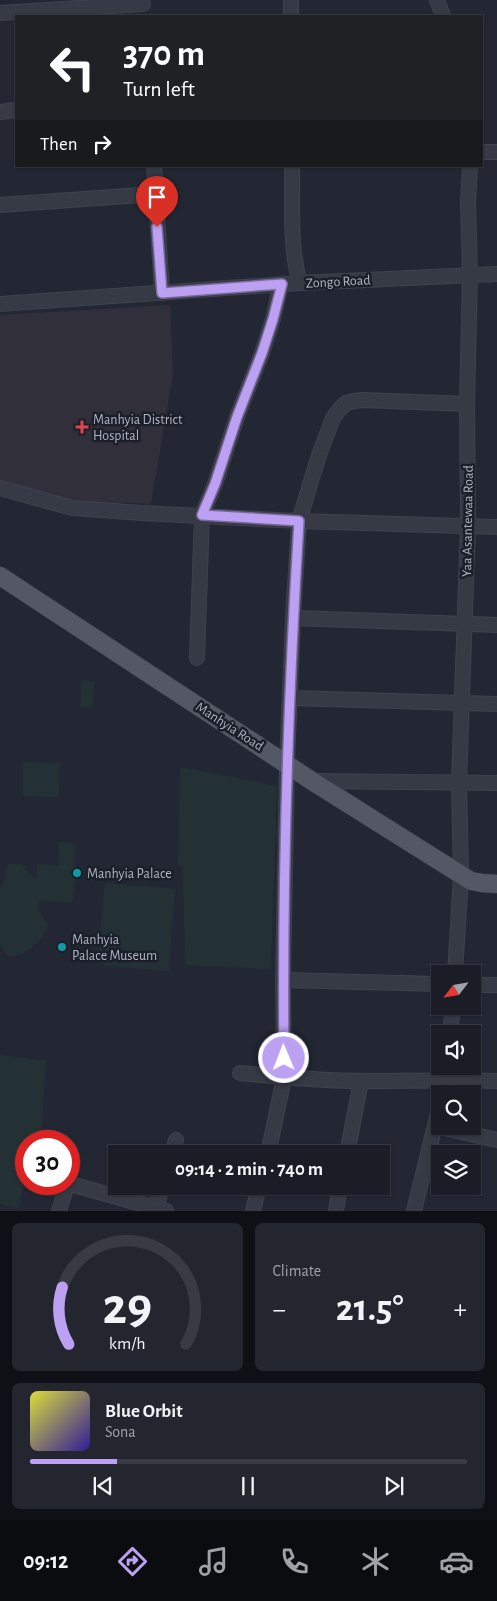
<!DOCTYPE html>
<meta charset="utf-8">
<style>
body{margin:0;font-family:"Alegreya Sans",sans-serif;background:#23262e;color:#f1f3f6;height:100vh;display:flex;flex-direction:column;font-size:19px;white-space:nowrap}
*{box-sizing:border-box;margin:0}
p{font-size:16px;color:#9fa2a7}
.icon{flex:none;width:28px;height:28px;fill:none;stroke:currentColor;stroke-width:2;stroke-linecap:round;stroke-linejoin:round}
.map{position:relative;height:1211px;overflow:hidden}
.sheet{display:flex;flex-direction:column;gap:12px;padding:12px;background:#0e1015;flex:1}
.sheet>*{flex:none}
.hud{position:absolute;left:15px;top:15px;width:468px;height:152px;border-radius:0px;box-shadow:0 1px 4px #0004,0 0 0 1px #383b43;background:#202124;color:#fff;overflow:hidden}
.needle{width:32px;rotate:239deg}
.controls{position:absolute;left:431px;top:965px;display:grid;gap:10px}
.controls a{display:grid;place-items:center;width:50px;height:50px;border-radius:0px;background:#1a1d26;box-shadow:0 1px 4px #0004,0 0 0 1px #383b43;font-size:25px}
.speed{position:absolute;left:15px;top:1130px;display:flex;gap:10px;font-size:25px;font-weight:700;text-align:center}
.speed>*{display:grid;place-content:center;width:65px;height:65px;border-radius:50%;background:#1a1d26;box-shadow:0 1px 4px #0004,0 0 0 1px #383b43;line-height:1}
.speed .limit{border:8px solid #d22;background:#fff;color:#111}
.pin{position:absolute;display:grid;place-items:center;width:42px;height:42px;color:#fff;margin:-51px -21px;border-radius:50% 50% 50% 0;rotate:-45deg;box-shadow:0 0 5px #0007}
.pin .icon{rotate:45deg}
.me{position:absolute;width:55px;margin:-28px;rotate:359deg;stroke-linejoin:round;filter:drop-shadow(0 0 4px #0008)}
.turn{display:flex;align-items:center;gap:18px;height:105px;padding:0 25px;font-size:22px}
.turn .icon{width:65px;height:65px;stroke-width:2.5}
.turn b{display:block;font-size:35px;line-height:42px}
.then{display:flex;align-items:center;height:48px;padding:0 25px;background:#0003;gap:10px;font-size:19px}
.big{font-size:38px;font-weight:700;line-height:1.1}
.sheet .tile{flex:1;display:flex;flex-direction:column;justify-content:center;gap:8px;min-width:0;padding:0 18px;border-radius:8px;background:#23262e}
.sheet .dial{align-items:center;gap:0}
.dial svg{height:130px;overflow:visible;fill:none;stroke:#383b43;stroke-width:7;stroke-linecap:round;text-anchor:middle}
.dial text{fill:#f1f3f6;stroke:none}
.song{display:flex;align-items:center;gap:15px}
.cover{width:60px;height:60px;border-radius:8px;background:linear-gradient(135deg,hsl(60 70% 55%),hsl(250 70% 35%))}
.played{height:5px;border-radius:2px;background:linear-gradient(90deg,#bca0f2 20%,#383b43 20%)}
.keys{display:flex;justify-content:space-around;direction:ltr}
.heat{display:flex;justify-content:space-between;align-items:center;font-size:28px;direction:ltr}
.sheet .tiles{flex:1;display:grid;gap:12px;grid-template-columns:1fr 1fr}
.tile:last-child{grid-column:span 2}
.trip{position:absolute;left:108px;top:1145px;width:282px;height:50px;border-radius:0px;background:#1a1d26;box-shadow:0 1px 4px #0004,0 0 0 1px #383b43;font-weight:700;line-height:50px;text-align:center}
.tabs{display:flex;height:80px;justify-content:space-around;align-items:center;background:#0a0c0f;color:#9fa2a7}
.tabs .icon{width:35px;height:35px}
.tabs .current{color:#bca0f2}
.tabs b{font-size:22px;color:#f1f3f6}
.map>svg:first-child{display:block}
.medical{fill:#312f39}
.green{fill:#243134}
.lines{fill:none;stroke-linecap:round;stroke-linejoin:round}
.minor-casing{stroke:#3e434e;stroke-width:16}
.major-casing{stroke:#3e434e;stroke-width:19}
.minor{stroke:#353a44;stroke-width:14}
.major{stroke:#535864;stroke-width:18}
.route-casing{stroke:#7a689d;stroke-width:12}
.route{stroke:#bca0f2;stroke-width:9}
.health-dot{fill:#e0444e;stroke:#1b1f29;stroke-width:2}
.culture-dot{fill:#0f9aa8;stroke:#1b1f29;stroke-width:2}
.labels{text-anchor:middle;stroke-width:5;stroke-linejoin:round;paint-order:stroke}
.street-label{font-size:14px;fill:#afb4c1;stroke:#1b1f29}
.poi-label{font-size:14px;fill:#afb4c1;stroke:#1b1f29;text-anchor:start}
</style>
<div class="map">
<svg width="497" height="1211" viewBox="0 0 497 1211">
<rect width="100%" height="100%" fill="#222733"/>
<!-- medical -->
<path class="medical" d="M170,305L173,374L151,504L65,501L0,480V315Z"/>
<!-- green -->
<g class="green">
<path d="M81,680L94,681L93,707H80Z"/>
<path d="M23,762L60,763L59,797L23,796Z"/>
<path d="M180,767L277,786L271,969L185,965L183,867L178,864Z"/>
<path d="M59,842L76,843L75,880L72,902L39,901L38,909L48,925C43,940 25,958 8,956L3,950L0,942V889L4,881L5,871L8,864H21L26,866V870L37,880V864L58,865Z"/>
<path d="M105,883L175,889L169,971L106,966L101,962L98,956Z"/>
<path d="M0,1055L46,1061L41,1141H26V1166L19,1209L0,1204Z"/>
</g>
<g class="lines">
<!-- minor casing -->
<g class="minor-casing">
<g id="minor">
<path d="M437,0L443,16"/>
<path d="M0,13L143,4"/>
<path d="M291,16V0"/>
<path d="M0,112L16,110"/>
<path d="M481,152H497"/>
<path d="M154,166L162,293"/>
<path d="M292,166C293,204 289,246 300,283"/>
<path d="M0,205L155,194"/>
<path d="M0,304L300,283L497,274"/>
<path d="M0,488L72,508L142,513L299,521L497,527"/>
<path d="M293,618L497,625"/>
<path d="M197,658L202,515L215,484L237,417L262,353L273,319L281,284"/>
<path d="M290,698L497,704"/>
<path d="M312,781L497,783"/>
<path d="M455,974L461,875L459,782L468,526L467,404L470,274L468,204L470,166"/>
<path d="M283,980L440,984"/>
<path d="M472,985H497"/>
<path d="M450,1034L453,1006"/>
<path d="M240,1073C281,1077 321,1081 362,1081C407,1081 452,1080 497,1081"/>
<path d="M443,1094L447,1066"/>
<path d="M435,1126L497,1140"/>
<path d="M172,1154L176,1140"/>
<path d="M268,1154L284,1078L283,980L287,764L293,618L299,521L319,455L333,418L339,410L346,403L354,401L363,400L467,404"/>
<path d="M347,1154L361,1081"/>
<path d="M156,1208L162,1186"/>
<path d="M59,1211L66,1188L69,1185H74L166,1211"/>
<path d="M253,1211L259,1186"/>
<path d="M336,1211L340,1186"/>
<path d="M414,1211L440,1105"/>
</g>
</g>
<!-- major casing -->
<g class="major-casing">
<path id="major" d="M0,576L312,781L471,881L482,883L497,884"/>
</g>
<!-- minor -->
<use href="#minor" class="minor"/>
<!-- major -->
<use href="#major" class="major"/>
</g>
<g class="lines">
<!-- route casing -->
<g class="route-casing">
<path id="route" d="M157,227L162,293L282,284L273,319L262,353L237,417L215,484L202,515L299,521C288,699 282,879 284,1058"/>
</g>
<!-- route -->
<use href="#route" class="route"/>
</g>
<!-- markers -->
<path class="health-dot" d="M79.5 419.5h5v5h5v5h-5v5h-5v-5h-5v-5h5z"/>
<g class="culture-dot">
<circle cx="77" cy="873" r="5"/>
<circle cx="62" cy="947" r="5"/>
</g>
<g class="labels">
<!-- street labels -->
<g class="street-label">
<text transform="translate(338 281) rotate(-3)" y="5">Zongo Road</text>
<text transform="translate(467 521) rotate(-89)" y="5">Yaa Asantewaa Road</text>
<text transform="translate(230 726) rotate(33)" y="5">Manhyia Road</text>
</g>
<!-- poi labels -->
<g class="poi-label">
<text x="93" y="424">Manhyia District<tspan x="93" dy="16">Hospital</tspan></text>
<text x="87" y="878">Manhyia Palace</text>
<text x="72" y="944">Manhyia<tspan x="72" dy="16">Palace Museum</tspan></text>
</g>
</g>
</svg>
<div class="controls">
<a><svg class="needle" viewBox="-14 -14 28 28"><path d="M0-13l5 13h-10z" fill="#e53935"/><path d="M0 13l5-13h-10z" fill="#9fa2a7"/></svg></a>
<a><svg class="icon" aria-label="sound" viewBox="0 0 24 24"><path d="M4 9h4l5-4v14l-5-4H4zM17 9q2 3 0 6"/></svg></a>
<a><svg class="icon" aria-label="search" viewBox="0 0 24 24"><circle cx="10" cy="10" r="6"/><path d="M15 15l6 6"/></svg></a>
<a><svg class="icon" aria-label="layers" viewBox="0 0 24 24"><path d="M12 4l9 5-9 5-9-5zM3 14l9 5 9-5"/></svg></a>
</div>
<div class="speed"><div class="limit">30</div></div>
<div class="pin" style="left:157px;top:227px;background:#d93025"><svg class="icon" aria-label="arrive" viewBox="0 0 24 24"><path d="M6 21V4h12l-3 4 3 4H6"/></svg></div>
<svg class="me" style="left:284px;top:1058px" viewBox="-20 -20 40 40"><circle r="17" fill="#bca0f2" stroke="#fff" stroke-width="3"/><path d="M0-11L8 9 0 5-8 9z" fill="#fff"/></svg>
<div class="trip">09:14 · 2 min · 740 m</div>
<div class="hud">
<div class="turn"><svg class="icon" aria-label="left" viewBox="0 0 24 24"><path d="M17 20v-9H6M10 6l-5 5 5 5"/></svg><div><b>370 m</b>Turn left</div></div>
<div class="then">Then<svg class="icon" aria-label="right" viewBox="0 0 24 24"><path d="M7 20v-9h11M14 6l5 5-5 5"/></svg></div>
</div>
</div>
<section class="sheet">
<div class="tiles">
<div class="tile dial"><svg viewBox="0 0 100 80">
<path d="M14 69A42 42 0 1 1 86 69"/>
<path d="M14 69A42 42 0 0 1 10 34" stroke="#bca0f2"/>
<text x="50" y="56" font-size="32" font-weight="700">29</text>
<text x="50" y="72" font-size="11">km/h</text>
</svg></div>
<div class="tile"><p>Climate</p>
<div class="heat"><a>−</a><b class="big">21.5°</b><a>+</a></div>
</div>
<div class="tile">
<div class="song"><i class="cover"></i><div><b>Blue Orbit</b><p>Sona</p></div></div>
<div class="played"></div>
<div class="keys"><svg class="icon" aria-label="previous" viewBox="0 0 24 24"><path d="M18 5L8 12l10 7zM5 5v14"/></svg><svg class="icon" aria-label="pause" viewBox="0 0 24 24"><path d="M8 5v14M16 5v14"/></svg><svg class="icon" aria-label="next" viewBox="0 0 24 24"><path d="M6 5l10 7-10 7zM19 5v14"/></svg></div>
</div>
</div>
</section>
<nav class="tabs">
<b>09:12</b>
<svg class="icon current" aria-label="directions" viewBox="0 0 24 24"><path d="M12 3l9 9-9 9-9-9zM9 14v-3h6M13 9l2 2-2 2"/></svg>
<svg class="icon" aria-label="music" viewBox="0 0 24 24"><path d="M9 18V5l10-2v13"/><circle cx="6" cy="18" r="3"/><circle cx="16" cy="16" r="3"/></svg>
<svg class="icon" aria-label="phone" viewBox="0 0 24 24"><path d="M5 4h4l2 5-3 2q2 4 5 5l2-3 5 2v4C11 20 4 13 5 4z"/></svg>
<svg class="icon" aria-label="climate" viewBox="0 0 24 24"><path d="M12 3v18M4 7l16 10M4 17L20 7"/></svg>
<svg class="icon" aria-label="car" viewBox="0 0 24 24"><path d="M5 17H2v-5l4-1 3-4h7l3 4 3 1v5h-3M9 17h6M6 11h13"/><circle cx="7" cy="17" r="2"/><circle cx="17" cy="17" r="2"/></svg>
</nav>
